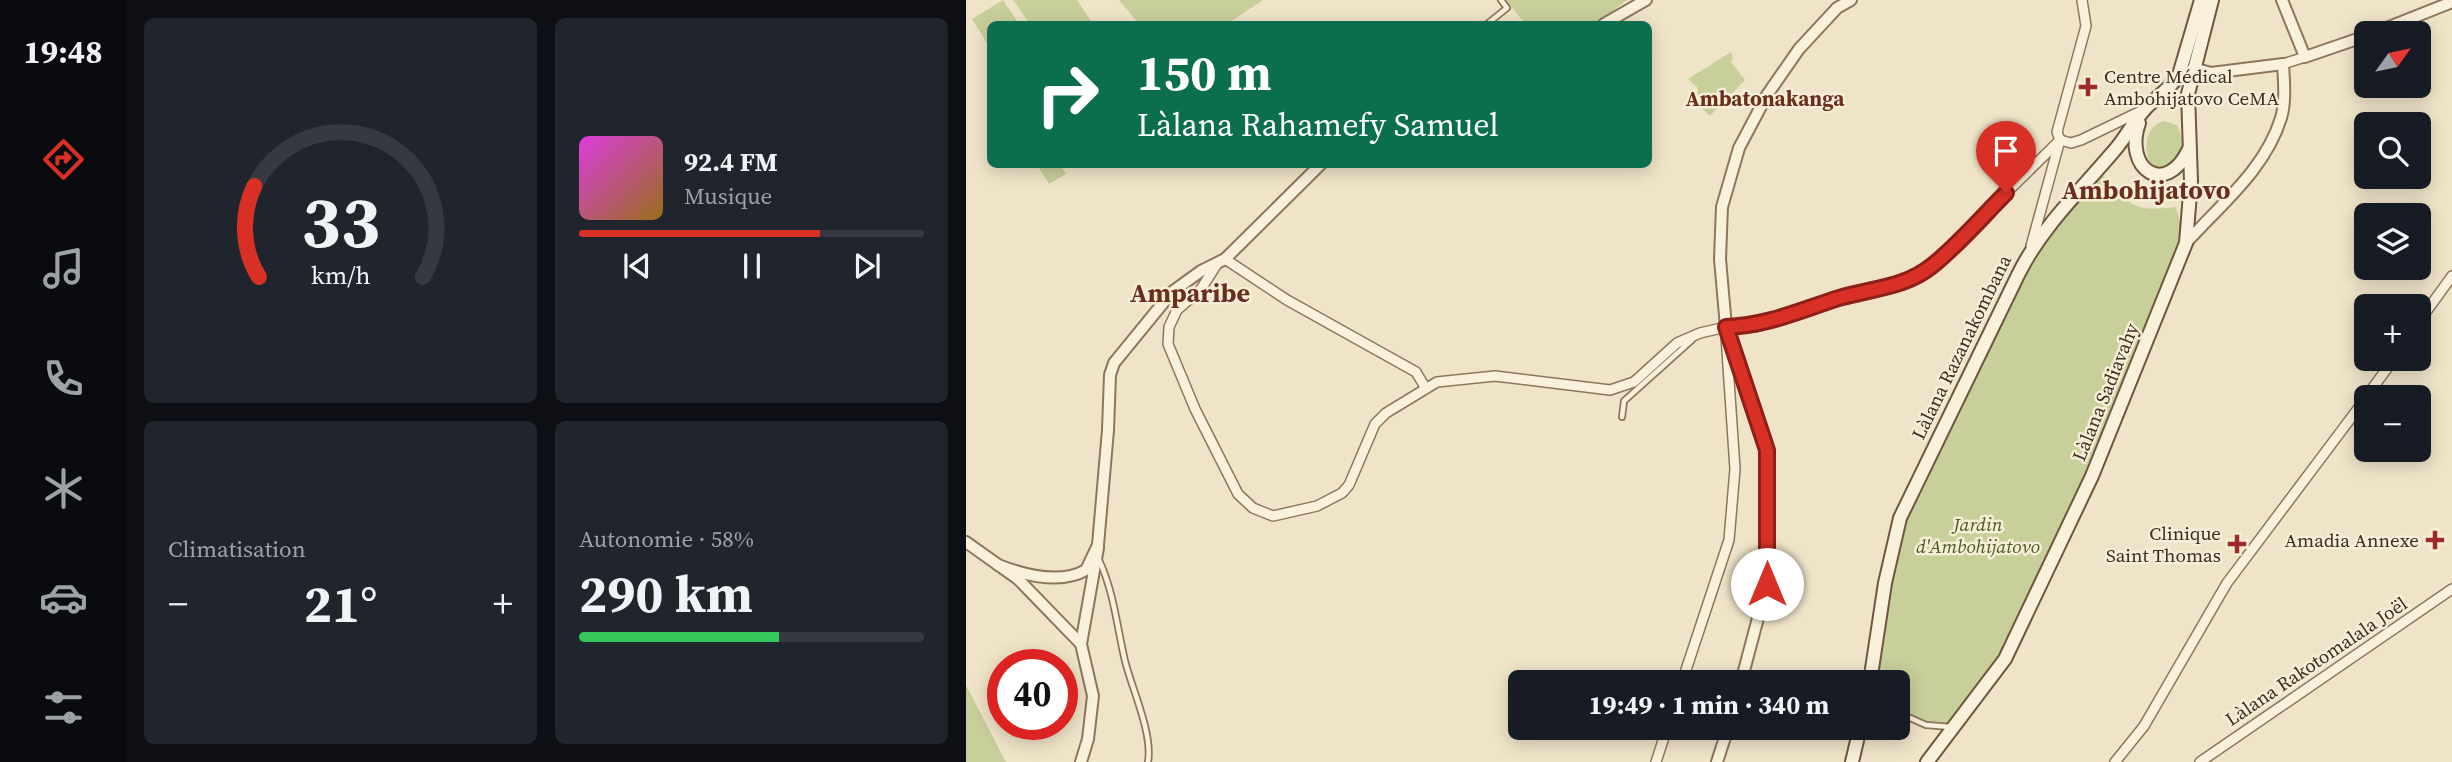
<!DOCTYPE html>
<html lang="fr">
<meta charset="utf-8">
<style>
body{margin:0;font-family:"Source Serif 4",serif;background:#20242c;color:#f1f3f6;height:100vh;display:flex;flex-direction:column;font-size:26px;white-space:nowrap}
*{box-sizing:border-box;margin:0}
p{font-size:23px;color:#9ea1a6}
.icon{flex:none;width:38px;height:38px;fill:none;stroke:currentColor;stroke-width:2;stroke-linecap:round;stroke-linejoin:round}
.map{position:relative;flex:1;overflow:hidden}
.sheet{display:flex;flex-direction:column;gap:18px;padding:18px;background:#0d0f14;width:840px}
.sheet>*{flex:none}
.hud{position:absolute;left:21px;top:21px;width:665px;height:147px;border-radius:10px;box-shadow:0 4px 18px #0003;background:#0b6e4f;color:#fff;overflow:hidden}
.needle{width:46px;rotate:57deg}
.tools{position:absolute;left:1388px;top:21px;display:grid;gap:14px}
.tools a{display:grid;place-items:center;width:77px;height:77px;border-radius:10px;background:#171b24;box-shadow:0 4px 18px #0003;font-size:35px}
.speed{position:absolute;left:21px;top:649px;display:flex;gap:14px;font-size:35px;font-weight:700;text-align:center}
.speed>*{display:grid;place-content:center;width:91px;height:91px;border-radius:50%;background:#171b24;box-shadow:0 4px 18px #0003;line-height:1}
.speed .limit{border:10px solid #d22;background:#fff;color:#111}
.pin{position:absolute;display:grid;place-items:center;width:60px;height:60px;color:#fff;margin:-72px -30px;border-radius:50% 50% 50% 0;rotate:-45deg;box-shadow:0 0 7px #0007}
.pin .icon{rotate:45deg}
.me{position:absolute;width:77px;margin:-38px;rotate:0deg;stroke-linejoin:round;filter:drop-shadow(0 0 5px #0008)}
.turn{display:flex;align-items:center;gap:24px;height:147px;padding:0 35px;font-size:32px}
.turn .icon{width:91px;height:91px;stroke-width:2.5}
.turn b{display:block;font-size:49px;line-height:60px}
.big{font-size:52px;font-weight:700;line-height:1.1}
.sheet .tile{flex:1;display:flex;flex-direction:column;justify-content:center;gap:10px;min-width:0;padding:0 24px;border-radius:10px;background:#20242c}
.sheet .dial{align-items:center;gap:0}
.dial svg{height:182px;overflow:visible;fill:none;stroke:#363941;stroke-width:7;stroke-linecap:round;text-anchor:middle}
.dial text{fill:#f1f3f6;stroke:none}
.song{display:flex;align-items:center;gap:21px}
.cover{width:84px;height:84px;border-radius:10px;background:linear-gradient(135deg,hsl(300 70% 55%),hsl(40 70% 35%))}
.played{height:7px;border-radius:4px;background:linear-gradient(90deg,#d93025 70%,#363941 70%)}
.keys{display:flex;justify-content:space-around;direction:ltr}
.heat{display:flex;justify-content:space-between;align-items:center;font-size:38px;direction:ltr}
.charge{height:10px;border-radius:5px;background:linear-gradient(90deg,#34c759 58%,#363941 0)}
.sheet .tiles{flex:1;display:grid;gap:18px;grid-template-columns:repeat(2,1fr)}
.trip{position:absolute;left:542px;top:670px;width:402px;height:70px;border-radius:10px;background:#171b24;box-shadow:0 4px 18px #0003;font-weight:700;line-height:70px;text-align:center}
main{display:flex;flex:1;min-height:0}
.tab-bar{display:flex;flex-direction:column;width:126px;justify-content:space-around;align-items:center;background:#090b0e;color:#9ea1a6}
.tab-bar .icon{width:49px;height:49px}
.tab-bar .on{color:#d93025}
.tab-bar b{font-size:32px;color:#f1f3f6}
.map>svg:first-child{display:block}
.green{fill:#c9cf9b}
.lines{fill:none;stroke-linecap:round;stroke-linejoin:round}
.service-casing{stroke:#8d765c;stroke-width:8}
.minor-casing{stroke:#8d765c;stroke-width:12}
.tertiary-casing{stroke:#8d765c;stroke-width:14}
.secondary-casing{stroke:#6f573f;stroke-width:16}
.service{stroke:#faf1dc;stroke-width:4.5}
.minor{stroke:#faf1dc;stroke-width:9}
.tertiary{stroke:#faf1dc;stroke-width:10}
.secondary{stroke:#faf1dc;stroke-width:12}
.route-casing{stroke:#8d1f18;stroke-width:18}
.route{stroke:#d93025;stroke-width:12}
.poi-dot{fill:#9e2a2b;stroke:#f7eed8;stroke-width:2.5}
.labels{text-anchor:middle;stroke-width:5;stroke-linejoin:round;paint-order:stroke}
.poi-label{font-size:19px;fill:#3d2e20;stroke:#f7eed8;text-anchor:end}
.street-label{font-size:19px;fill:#3d2e20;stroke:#f7eed8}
.park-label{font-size:19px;font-style:italic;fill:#4d5a26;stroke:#f7eed8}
.neighbourhood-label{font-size:21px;font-weight:bold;fill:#6b2e1e;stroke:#f7eed8}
.district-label{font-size:26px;font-weight:bold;fill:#6b2e1e;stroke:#f7eed8}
</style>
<main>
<nav class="tab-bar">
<b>19:48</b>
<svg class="icon on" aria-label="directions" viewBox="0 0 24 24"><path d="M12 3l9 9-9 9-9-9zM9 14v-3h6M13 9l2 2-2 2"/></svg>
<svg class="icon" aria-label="music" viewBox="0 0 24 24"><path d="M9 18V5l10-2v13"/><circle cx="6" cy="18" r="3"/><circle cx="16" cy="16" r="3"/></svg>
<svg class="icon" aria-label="phone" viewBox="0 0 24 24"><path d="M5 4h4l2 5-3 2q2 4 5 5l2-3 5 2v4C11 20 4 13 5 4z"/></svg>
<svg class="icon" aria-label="climate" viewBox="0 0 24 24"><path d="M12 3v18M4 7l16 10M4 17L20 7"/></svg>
<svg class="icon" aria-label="car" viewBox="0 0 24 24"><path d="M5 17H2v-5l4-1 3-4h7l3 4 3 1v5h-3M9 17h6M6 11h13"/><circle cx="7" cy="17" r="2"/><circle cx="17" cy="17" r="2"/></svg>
<svg class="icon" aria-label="filters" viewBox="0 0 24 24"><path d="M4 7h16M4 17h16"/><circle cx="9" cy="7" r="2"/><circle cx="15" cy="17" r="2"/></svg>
</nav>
<section class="sheet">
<div class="tiles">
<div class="tile dial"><svg viewBox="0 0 100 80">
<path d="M14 69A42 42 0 1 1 86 69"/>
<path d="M14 69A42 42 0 0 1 12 29" stroke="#d93025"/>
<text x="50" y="56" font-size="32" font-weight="700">33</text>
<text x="50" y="72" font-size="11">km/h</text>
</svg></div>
<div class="tile">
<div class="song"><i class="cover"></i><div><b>92.4 FM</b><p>Musique</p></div></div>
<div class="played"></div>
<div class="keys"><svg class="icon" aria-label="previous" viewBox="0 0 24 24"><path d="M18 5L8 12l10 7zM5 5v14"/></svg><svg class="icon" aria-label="pause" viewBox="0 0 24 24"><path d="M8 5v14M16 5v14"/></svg><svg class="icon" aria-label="next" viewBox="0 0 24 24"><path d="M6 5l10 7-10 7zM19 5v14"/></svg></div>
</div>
<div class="tile"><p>Climatisation</p>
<div class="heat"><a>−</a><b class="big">21°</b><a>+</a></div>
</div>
<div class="tile"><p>Autonomie · 58%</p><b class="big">290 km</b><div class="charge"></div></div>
</div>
</section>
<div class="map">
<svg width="1486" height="762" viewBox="0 0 1486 762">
<rect width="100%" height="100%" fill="#f0e4c8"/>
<!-- green -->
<g class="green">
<path d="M37,0L53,24H24V48L6,19Z"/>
<path d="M47,0H111L127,24H64Z"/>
<path d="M153,0H297L261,24H173Z"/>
<path d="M540,0H661L629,24H559Z"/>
<path d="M765,52L767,58L765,62L779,80L744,116L730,103L732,88L722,79Z"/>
<path d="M1197,121L1211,125C1219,141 1216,150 1207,165L1193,169L1183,161C1178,145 1180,127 1197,121Z"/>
<path d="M71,165H94L100,174L83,184Z"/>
<path d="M1136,175C1167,206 1165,212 1210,207L1220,243L1134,456L1043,652L987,727L947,720L933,713V682H904L934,518L1064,251Z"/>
<path d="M0,685L40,762H0Z"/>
</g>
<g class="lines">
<!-- service casing -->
<g class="service-casing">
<g id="service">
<path d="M521,24L541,8L535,0"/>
<path d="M656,417L658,401L726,340"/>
<path d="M133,560C148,592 151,627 159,661C166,689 187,734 182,762"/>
<path d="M933,713L960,725L985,727"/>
</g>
</g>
<!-- minor casing -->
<g class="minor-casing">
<g id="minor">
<path d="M1317,64L1339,57"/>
<path d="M1094,140L1105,143L1115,140L1175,111"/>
<path d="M1065,246L1094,140L1091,132L1120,26L1116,0"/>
<path d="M259,259L321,300L450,372L459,387"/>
<path d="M251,264L235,289L211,310L203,327L202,344L229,409L272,494L287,508L307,516L351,506L376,493L383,485L409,424L420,413L471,382L529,376L644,390L668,382L711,343L734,333L760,327H789L876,297L926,287L967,265L1094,140"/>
<path d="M1452,323L1486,276"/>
<path d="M1400,397L1428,359"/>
<path d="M716,682L763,540L769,469L760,336"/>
<path d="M690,762L701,728"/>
<path d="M1149,762L1178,726L1261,583L1400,398"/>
<path d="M1234,762L1486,589"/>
</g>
</g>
<!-- tertiary casing -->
<g class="tertiary-casing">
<g id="tertiary">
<path d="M1316,0L1339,57L1400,36"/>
<path d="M638,24L680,0"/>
<path d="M1408,33L1486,2"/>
<path d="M1220,243C1254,205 1299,170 1315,118C1320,102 1318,81 1317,64L1245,73L1227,68"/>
<path d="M0,542L52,579L115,644"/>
<path d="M32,565C58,575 94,585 120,570L132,545L142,430L144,375L148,363L206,292L235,271L259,259L355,164"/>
<path d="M775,682L801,584V450L760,327L754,259L756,207L773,148L801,95L833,49L871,8L885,0"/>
<path d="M115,762L122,739L127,696L115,644L132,548"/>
<path d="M751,762L762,728"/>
</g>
</g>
<!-- secondary casing -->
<g class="secondary-casing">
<g id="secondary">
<path d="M1173,123C1157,168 1199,199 1223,149"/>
<path d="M904,682L919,583L934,518L1052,275C1075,228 1113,192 1147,152C1159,139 1167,122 1179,109C1190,97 1203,90 1213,75L1235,0"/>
<path d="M886,762L894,728"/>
<path d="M961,762L1039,659L1126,476L1220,243L1225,181L1222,94L1246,0"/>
</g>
</g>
<!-- service -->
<use href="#service" class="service"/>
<!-- minor -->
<use href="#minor" class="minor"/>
<!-- tertiary -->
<use href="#tertiary" class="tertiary"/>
<!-- secondary -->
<use href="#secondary" class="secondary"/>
</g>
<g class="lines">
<!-- route casing -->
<g class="route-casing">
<path id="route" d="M801,584V450L760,327C800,326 835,310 873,298C907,288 939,288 967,265C993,244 1016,217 1040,193"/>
</g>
<!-- route -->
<use href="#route" class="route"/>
</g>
<!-- markers -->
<g class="poi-dot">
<path d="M1118.5 76.5h7v7h7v7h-7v7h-7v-7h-7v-7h7z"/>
<path d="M1465.5 529.5h7v7h7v7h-7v7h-7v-7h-7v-7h7z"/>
<path d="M1267.5 533.5h7v7h7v7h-7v7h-7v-7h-7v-7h7z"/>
</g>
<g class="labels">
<!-- poi labels -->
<g class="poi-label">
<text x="1138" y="83" text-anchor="start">Centre Médical<tspan x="1138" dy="22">Ambohijatovo CeMA</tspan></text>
<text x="1255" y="540">Clinique<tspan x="1255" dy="22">Saint Thomas</tspan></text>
<text x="1453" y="547">Amadia Annexe</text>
</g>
<!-- street labels -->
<g class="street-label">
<text transform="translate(995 347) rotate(-64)" y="7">Làlana Razanakombana</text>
<text transform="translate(1139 392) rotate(-68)" y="7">Làlana Sadiavahy</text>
<text transform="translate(1350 661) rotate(-34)" y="7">Làlana Rakotomalala Joël</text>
</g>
<!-- park labels -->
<g class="park-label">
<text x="1012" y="531">Jardin<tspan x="1012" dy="22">d'Ambohijatovo</tspan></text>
</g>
<!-- neighbourhood labels -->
<g class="neighbourhood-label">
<text x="799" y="106">Ambatonakanga</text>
</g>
<!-- district labels -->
<g class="district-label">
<text x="1180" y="199">Ambohijatovo</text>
<text x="224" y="302">Amparibe</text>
</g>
</g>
</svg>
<div class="tools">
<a><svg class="needle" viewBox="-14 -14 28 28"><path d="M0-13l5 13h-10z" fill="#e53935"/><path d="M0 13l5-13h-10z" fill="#9ea1a6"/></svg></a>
<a><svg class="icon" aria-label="search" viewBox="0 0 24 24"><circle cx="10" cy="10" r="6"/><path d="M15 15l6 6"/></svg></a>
<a><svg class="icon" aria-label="layers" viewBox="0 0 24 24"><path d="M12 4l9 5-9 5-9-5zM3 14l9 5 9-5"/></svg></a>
<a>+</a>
<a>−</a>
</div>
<div class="speed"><div class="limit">40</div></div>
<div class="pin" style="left:1040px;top:193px;background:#d93025"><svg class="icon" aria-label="arrive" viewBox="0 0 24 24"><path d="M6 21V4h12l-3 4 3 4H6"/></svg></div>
<svg class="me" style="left:801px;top:584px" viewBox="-20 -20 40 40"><circle r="19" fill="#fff"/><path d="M0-13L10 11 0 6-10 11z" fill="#d93025"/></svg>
<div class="trip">19:49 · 1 min · 340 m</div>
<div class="hud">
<div class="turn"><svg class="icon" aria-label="right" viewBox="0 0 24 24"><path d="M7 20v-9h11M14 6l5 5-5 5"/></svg><div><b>150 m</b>Làlana Rahamefy Samuel</div></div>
</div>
</div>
</main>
